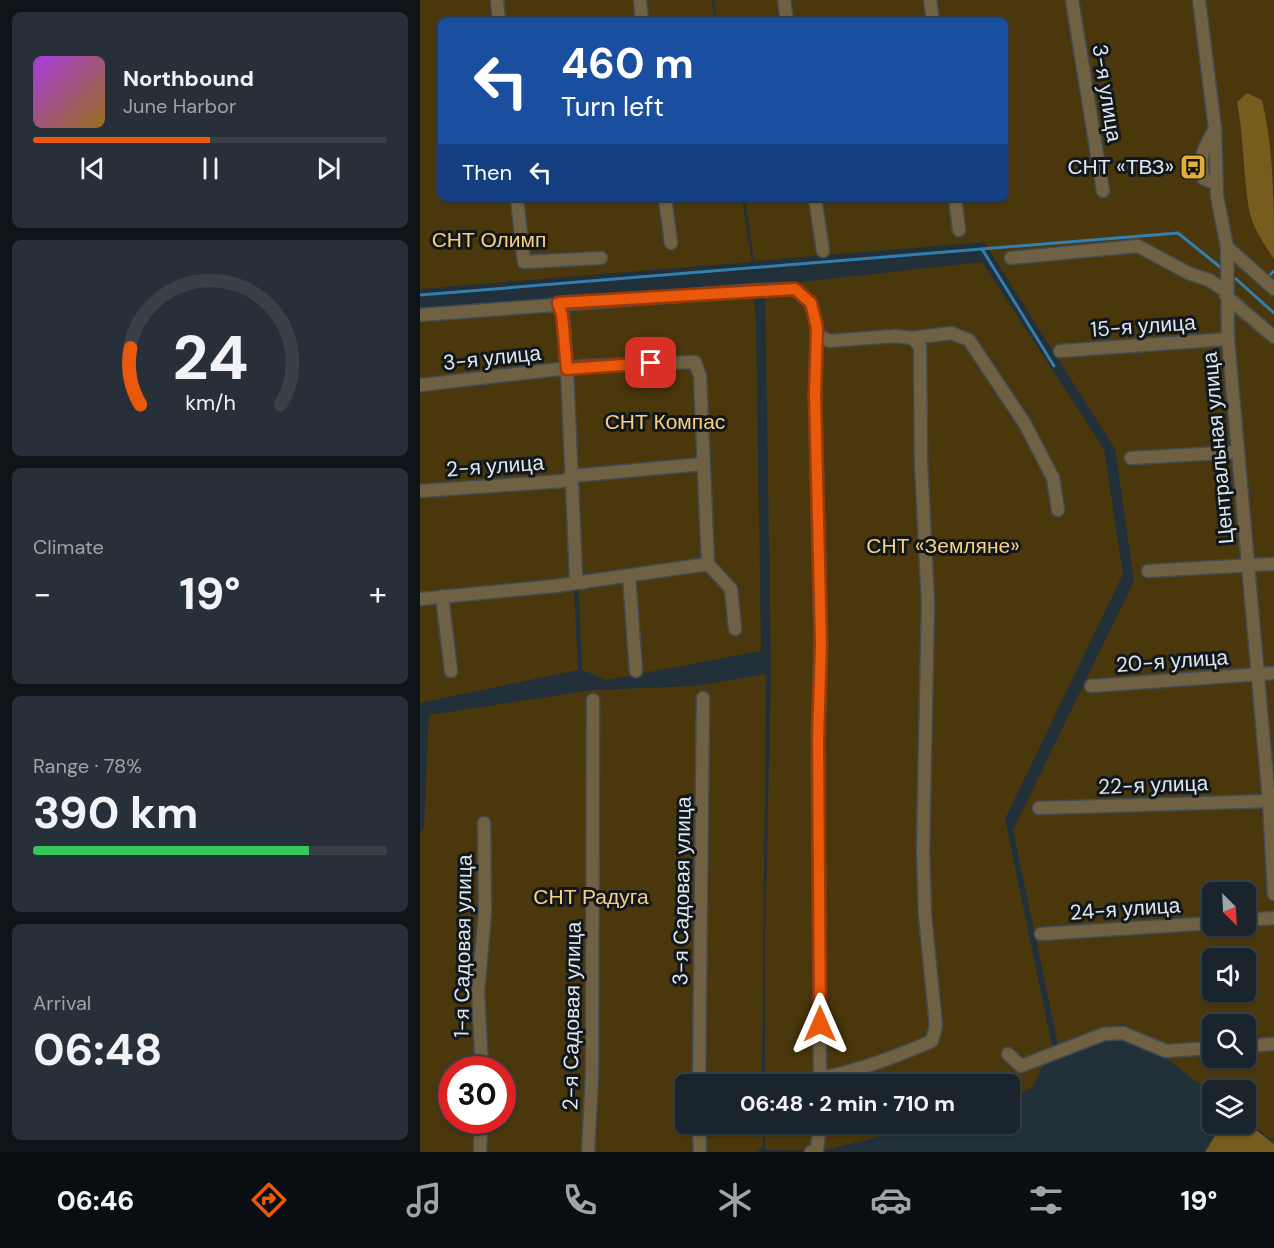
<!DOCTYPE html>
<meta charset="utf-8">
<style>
body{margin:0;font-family:"DM Sans",sans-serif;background:#273038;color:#f1f3f6;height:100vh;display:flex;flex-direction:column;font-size:22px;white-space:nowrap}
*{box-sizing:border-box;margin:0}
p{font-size:20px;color:#9fa4a9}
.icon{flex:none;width:33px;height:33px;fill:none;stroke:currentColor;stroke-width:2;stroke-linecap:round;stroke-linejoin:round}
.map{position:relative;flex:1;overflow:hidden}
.side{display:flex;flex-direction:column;gap:12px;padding:12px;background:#0e1418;width:420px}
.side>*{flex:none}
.banner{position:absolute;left:18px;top:18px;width:570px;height:183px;border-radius:9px;box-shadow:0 2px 4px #0004,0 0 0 2px #384148;background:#1a4fa0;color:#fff;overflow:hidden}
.needle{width:39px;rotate:156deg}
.tools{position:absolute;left:782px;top:882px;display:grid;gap:12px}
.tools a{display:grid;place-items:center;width:54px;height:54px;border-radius:9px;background:#1a242c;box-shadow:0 2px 4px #0004,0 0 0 2px #384148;font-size:30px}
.speed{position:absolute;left:18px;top:1056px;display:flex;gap:12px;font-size:30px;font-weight:700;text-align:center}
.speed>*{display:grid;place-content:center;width:78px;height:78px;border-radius:50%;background:#1a242c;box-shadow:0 2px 4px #0004,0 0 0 2px #384148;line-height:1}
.speed .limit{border:9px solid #d22;background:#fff;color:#111}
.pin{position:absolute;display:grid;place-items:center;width:51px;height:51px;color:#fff;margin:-26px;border-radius:12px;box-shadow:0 3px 9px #0006}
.me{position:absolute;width:66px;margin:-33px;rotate:0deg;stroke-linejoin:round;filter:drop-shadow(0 0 4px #0008)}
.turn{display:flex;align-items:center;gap:21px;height:126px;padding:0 24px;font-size:27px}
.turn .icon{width:78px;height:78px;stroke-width:2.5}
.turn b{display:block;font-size:42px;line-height:51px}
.then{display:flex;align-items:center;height:57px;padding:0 24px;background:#0003;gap:12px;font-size:22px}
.big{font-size:45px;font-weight:700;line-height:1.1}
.side .tile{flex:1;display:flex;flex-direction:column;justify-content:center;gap:9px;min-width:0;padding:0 21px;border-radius:9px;background:#273038}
.side .dial{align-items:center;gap:0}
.dial svg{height:156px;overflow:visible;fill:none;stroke:#384148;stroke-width:7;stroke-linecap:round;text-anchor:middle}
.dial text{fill:#f1f3f6;stroke:none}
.song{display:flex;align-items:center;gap:18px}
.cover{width:72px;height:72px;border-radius:9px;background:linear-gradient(135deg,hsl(280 70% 55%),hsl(40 70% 35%))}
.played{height:6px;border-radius:3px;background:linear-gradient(90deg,#ea580c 50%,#384148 50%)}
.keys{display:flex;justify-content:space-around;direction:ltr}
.heat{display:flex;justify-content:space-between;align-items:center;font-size:33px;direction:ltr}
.charge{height:9px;border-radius:4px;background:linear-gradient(90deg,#34c759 78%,#384148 0)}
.trip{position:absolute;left:255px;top:1074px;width:345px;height:60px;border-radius:9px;background:#1a242c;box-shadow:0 2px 4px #0004,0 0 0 2px #384148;font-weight:700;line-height:60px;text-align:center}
.tab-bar{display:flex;height:96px;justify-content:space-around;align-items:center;background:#0a0e12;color:#9fa4a9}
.tab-bar .icon{width:42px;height:42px}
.tab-bar .selected{color:#ea580c}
.tab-bar b{font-size:27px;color:#f1f3f6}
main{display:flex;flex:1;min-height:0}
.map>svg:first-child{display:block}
.green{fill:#4a370c;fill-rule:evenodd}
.forest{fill:#775b1f}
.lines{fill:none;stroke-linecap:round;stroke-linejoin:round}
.stream{stroke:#337fb0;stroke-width:3}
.minor-casing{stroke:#404d57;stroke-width:15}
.minor{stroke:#706143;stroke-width:12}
.route-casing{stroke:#983908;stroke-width:15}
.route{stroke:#ea580c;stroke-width:10}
.labels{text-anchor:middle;stroke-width:6;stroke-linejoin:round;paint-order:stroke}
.street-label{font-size:21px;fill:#dfe8ef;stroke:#11171b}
.poi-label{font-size:21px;fill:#dfe8ef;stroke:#11171b;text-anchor:end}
.park-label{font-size:21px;fill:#f8d080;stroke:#11171b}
</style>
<main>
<section class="side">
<div class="tile">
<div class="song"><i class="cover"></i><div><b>Northbound</b><p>June Harbor</p></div></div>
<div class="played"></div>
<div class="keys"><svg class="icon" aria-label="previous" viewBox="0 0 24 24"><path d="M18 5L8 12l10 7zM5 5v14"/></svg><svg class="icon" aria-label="pause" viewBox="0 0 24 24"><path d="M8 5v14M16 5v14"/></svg><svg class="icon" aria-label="next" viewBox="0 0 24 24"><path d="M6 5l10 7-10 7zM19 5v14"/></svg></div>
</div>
<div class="tile dial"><svg viewBox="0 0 100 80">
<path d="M14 69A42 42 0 1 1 86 69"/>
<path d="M14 69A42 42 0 0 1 9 40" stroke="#ea580c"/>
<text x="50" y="56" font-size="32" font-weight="700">24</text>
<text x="50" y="72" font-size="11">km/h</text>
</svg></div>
<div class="tile"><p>Climate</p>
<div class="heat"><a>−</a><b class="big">19°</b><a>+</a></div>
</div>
<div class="tile"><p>Range · 78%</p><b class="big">390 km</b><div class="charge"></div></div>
<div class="tile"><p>Arrival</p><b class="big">06:48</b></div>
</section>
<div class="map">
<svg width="854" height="1152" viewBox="0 0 854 1152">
<rect width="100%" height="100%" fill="#22303a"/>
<!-- green -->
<g class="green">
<path d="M0,0H292L295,21H21V198H322L332,262L0,289Z"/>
<path d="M294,0H854V1142L825,1119V1090H792V1094L703,1024L638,1044L593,830L714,581L695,449L564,242L334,261L325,198H585V21H297ZM792,892H825V926H792ZM792,958H825V992H792ZM792,1024H825V1058H792Z"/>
<path d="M562,262L684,449L703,574L585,819L632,1046L612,1088L590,1096V1084H345V942L351,673L345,286Z"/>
<path d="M332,283L336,320L341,651L187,680L162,670L148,298Z"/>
<path d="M140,298L158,670L0,703V311Z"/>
<path d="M346,674L342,1084H266V1124H343V1147L337,1152H0V834L4,827L9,715L173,690L276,686ZM32,1070H82V1120H32Z"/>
<path d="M345,1124H509L402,1151L345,1150Z"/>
</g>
<!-- forest -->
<g class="forest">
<path d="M827,93L842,100C854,150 854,206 854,259C844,244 832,227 829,209C823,174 824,138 817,102Z"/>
<path d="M825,1121L854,1144V1152H785L802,1124H825Z"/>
</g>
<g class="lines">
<!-- stream -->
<g class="stream">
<path d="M562,249L634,366"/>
<path d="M848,277L854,271"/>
<path d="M816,279L854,313"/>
<path d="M0,295L758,233L800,267"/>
</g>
<!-- minor casing -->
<g class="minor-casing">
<g id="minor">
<path d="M77,0L79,21"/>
<path d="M220,0L222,21"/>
<path d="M364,0L367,21"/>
<path d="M510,0L513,21"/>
<path d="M652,0L683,191"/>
<path d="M779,0L795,129L797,196L807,247L808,339L849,801L854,894"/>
<path d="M795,129C784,147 778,158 784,179L796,183"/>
<path d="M97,198L104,262L181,258"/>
<path d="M245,198L251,243"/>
<path d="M395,198L403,251"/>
<path d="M535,198L539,230"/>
<path d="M807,247L854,289"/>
<path d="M591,258L718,246L768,273L789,280L807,292"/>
<path d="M806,296L854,337"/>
<path d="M138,303L143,315L147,369L156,577L162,583"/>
<path d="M0,315L340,290L375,289L391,303L397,328L395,395L401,644L398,739L400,1084"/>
<path d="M397,334L409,341L475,336L492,338L500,346L501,463L508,603L503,850L505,915L516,1026L512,1041C478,1056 442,1069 406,1077L400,1072"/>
<path d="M492,338L531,333L549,340L605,424L633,478L638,510"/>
<path d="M640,351L808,339"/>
<path d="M0,385L166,366L275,362L280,376L288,564"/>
<path d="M711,458L817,452"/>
<path d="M0,491L144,481L152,476L283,464"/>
<path d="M288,564L311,589L315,629"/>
<path d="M728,571L854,564"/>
<path d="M209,576L216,671"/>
<path d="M22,596L31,671"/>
<path d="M0,599L135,586L288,564"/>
<path d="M671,686L854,673"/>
<path d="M619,808L854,801"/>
<path d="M825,920L854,918"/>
<path d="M621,934L792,923"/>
<path d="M825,1046L854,1044"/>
<path d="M588,1054L601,1066L684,1034L703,1033L746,1051L792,1048"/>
<path d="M62,1070L58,992L65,912L64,823"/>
<path d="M279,1084L283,698"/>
<path d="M279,1124L280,1152"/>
<path d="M60,1152L61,1120"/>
<path d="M168,1152L172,1075L173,700"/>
<path d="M391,1152L397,1149L400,1124"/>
</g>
</g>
<!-- minor -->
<use href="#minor" class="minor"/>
</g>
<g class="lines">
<!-- route casing -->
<g class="route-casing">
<path id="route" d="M231,363L147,369L142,315L138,303L375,289L391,303L397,328L395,395L401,644L398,739L400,1024"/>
</g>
<!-- route -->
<use href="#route" class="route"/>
</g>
<!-- icons -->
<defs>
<g id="bus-square" transform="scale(1.35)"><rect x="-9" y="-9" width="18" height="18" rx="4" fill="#e3ae35" stroke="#11171b"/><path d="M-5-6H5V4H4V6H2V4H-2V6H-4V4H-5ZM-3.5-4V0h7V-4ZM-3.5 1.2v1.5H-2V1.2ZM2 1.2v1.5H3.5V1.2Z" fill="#111"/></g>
</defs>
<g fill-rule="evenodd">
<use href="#bus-square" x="773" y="167"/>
</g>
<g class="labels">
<!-- street labels -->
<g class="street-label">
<text transform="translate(687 93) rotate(81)" y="7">3-я улица</text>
<text transform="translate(723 326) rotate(-4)" y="7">15-я улица</text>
<text transform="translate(72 358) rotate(-6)" y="7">3-я улица</text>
<text transform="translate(798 448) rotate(-95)" y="7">Центральная улица</text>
<text transform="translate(75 466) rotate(-4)" y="7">2-я улица</text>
<text transform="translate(752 661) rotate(-4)" y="7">20-я улица</text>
<text transform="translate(733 785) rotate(-2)" y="7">22-я улица</text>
<text transform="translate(262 891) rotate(-89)" y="7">3-я Садовая улица</text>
<text transform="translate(705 909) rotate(-4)" y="7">24-я улица</text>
<text transform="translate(43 946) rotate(-89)" y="7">1-я Садовая улица</text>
<text transform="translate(152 1016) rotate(-89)" y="7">2-я Садовая улица</text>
</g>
<!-- poi labels -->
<g class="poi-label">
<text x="754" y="174">СНТ «ТВЗ»</text>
</g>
<!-- park labels -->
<g class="park-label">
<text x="69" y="247">СНТ Олимп</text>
<text x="245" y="429">СНТ Компас</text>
<text x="523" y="553">СНТ «Земляне»</text>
<text x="171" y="904">СНТ Радуга</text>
</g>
</g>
</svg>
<div class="tools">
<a><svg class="needle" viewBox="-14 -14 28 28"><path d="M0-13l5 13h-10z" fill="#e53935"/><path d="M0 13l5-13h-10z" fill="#9fa4a9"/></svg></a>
<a><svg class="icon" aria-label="sound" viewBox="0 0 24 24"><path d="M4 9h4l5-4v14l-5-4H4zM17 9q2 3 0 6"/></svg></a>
<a><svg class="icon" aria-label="search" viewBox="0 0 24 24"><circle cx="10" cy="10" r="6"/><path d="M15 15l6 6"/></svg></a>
<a><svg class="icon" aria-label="layers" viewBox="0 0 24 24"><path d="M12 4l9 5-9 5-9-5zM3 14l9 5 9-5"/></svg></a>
</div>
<div class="speed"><div class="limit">30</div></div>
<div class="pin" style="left:231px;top:363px;background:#d93025"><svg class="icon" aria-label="arrive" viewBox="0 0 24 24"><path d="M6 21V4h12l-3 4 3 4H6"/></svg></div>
<svg class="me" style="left:400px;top:1024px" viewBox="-20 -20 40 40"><path d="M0-17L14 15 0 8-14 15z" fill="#ea580c" stroke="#fff" stroke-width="4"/></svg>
<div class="trip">06:48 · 2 min · 710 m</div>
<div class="banner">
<div class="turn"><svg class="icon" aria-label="left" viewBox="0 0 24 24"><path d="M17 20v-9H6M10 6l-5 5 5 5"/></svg><div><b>460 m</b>Turn left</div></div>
<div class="then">Then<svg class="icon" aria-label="left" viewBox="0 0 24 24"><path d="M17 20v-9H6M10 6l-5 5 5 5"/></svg></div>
</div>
</div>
</main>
<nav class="tab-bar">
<b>06:46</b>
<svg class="icon selected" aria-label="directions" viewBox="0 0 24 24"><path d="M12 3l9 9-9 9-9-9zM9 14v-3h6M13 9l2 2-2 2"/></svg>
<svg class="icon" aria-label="music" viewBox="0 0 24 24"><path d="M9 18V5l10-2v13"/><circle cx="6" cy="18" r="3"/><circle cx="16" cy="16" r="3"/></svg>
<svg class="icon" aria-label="phone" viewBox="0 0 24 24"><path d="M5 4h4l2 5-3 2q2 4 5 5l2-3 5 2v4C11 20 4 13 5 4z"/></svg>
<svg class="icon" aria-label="climate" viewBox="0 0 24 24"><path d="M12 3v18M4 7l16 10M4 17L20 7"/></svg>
<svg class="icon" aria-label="car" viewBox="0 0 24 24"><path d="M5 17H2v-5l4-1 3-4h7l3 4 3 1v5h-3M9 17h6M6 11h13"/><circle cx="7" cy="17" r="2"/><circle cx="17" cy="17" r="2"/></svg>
<svg class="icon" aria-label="filters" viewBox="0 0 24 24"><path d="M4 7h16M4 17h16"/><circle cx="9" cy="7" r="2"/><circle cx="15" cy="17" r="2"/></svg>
<b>19°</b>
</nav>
